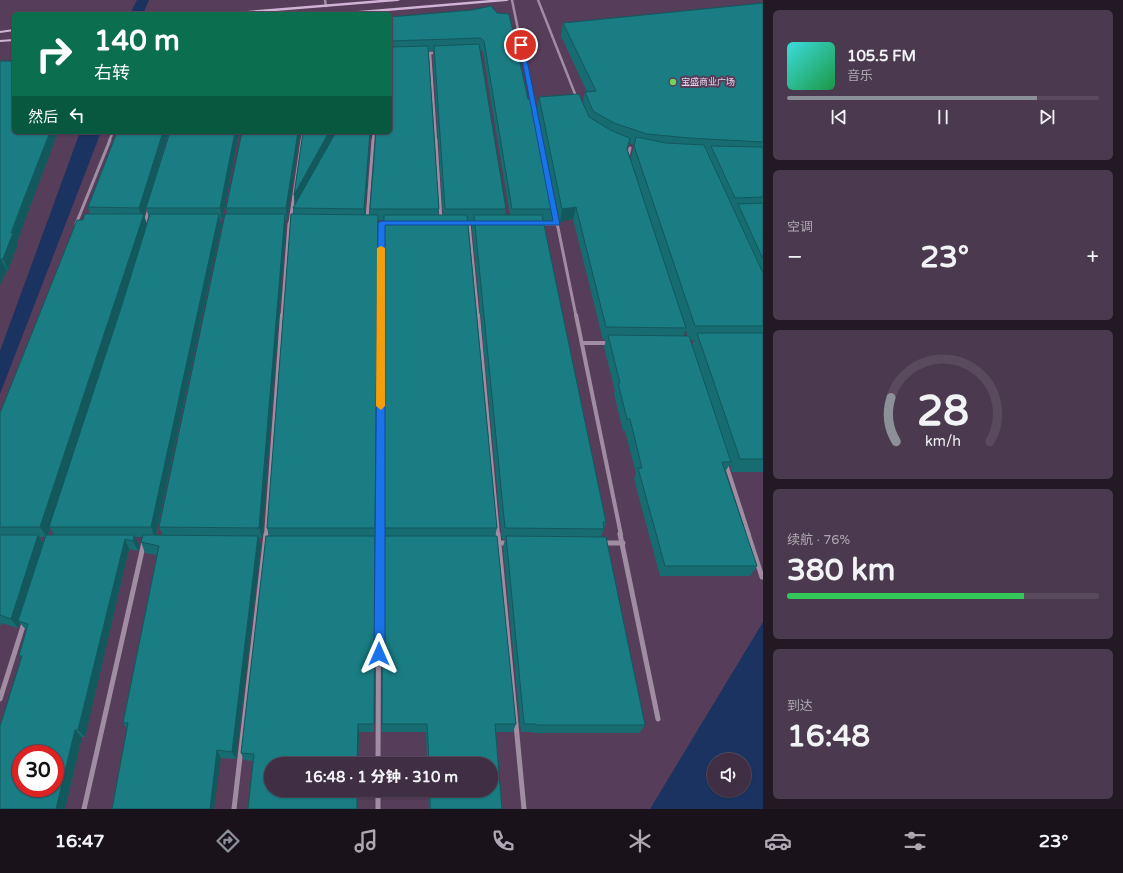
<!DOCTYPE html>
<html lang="zh">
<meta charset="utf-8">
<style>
body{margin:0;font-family:"Varela Round","Noto Sans SC",sans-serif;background:#4b3a4f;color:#f1f3f6;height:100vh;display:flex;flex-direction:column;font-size:15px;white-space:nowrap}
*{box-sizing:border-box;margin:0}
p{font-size:13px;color:#aea8b2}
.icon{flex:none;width:22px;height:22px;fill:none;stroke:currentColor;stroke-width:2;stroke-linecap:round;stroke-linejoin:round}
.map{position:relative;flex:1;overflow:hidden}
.panel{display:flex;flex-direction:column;gap:10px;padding:10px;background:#231925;width:360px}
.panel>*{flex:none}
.hud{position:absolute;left:12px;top:12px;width:380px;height:122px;border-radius:6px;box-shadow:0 1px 3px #0004,0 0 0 1px #594a5d;background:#0b6e4f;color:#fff;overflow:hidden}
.fabs{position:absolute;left:707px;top:753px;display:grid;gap:8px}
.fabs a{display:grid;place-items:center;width:44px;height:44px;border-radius:50%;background:#402e44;box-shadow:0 1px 3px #0004,0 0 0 1px #594a5d;font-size:20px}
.speed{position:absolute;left:12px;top:745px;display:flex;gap:8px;font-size:20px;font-weight:700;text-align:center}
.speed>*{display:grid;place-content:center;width:52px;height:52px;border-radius:50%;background:#402e44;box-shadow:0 1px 3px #0004,0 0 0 1px #594a5d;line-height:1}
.speed .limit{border:6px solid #d22;background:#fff;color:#111}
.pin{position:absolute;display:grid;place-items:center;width:34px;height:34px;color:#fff;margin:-17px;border:2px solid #fff;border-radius:50%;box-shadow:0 1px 4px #0007}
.me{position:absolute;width:44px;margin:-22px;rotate:0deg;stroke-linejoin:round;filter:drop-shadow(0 0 3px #0008)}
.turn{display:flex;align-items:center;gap:14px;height:84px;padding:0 16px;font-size:18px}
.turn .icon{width:52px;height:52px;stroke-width:2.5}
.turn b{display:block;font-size:28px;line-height:34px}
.then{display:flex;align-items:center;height:38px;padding:0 16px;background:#0003;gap:8px;font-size:15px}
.big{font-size:30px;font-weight:800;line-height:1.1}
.panel .widget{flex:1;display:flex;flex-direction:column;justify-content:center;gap:6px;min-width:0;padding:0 14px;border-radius:6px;background:#4b3a4f}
.panel .dial{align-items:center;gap:0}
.dial svg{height:104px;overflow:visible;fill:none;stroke:#594a5d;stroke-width:7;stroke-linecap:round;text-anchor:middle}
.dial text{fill:#f1f3f6;stroke:none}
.song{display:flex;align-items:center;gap:12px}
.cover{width:48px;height:48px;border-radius:6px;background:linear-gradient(135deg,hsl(180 70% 55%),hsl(140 70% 35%))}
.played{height:4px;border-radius:2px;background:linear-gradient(90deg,#8c9099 80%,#594a5d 80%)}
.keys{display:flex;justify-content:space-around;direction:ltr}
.heat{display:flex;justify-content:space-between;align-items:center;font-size:22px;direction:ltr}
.charge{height:6px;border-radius:3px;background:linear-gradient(90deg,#34c759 76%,#594a5d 0)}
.trip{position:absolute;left:264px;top:757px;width:234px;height:40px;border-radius:20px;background:#402e44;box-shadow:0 1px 3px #0004,0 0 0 1px #594a5d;font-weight:800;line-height:40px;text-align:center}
.menu{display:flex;height:64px;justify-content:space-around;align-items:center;background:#1a121b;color:#aea8b2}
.menu .icon{width:28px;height:28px}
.menu .current{color:#8c9099}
.menu b{font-size:18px;color:#f1f3f6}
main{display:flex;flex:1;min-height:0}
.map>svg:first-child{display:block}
.water{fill:#1a3360;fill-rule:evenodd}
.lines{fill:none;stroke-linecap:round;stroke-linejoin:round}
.minor-far3{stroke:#a08da3;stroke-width:2.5}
.minor-far2{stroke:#a08da3;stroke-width:3}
.minor-far1{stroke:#a08da3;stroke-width:4}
.minor{stroke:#a08da3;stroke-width:5}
.secondary{fill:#d1b3d6;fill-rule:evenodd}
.wall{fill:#166c71;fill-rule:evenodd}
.shaded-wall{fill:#12585c}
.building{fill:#197d83;stroke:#12585c;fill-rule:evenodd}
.route{fill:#1a73e8;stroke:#114b97}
.slow{fill:#f59e0b}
.poi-dot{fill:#6fd35f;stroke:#563d5a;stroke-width:1.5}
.labels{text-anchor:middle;stroke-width:4;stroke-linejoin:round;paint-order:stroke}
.far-poi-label{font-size:9px;fill:#e5d6e8;stroke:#563d5a;text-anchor:start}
</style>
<main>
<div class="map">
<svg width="763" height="809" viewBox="0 0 763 809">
<rect width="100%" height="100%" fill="#563d5a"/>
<!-- water -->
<g class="water">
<path d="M137,0H149L143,14H130Z"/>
<path d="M80,132H101L0,394V351Z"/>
<path d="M763,622V809H650ZM714,760H744V790H714Z"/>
</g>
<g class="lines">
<!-- minor-far3 -->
<g class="minor-far3">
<path d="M325,0L326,6"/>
<path d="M512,0L533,103"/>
<path d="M538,0L577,99"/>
<path d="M423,53H439"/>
<path d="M430,53L436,141"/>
<path d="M109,141L113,132"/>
<path d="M302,141L303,132"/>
<path d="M373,141L374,132"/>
</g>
<!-- minor-far2 -->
<g class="minor-far2">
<path d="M436,140L441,220"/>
<path d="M628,157L630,148"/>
<path d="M554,208L576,316"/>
<path d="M367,219L373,140"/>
<path d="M145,222L149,209"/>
<path d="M290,222L302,140"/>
<path d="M469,223L478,316"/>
<path d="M76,224L110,140"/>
<path d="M540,224H558"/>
<path d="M282,316L289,224L292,219"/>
<path d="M380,316L381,223"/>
</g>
<!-- minor-far1 -->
<g class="minor-far1">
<path d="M478,315L498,535"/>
<path d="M576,315L621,535"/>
<path d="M583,343H610"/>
<path d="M726,464L749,535"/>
<path d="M266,535L282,315"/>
<path d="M379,535L380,315"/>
</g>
<!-- minor -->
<g class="minor">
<path d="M498,534L524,809"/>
<path d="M620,534L658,719"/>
<path d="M748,534L762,577"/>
<path d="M371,543H388"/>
<path d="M493,543H508"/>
<path d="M603,543H623"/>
<path d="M0,699L24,623"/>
<path d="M378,764L379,534"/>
<path d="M378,790V809"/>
<path d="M84,809L144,542"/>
<path d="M234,809L266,534"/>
</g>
<!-- secondary -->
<g class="secondary">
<path d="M380,0H400L398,1L240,14H220L222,13Z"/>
<path d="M490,0H509L507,1L352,14H332L334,13Z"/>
<path d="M14,29V31L0,33V31Z"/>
<path d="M14,39V41L0,42V40Z"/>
</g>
</g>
<!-- wall -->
<g class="wall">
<path d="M763,3V472H732L730,464L725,472L757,566L750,576H660L634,479L636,473L625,431H623L614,394L615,391L604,347L606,340H603L573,219L560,222L537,109L539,97L583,103L585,92H587L561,36L563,23ZM629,143L634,145L631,158L627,149ZM686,330L687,336H683ZM690,340H694L692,346Z"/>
<path d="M491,6L497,13L509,14L528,99H534L556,209L554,221H543L606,522L601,537H606L645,725L639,733H533V732H521L503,547L505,539H502L472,227L473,221H468L497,528L495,536H497L516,724L513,732H496L502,809H429L428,790H491V764H427L426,732H382L384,220H378L375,538L374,732H359L358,764H271V790H358L357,809H248L253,761L244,760L241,753L266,536H269L267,528L291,214H294L293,208L295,206L294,195L303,132H336L330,142L336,132H371L370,140L365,215H370V209L376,132H390V17L472,10ZM480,49L483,52L510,215H505L506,209ZM428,51H433V56L443,215H438L439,209Z"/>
<path d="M0,61L14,132H58L28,212L17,243L18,244L8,270H7L0,285Z"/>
<path d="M117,132H239L222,220H220L221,226L156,535H163L159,527L227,214L226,208L300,132L287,220H285L286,226L262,538H259L261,546L236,759L221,758L127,729L123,723L157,555L145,553L141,542L142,537H135L139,545L138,551L129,549L85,737H82L65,809H0L21,658L19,656L27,631L20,623L18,628L1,623L0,627V413L83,220L90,214L88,207ZM168,137L154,182L166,140ZM146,208L149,218L147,225L144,215ZM50,528L54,535H48ZM39,537H46L44,544Z"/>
</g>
<!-- shaded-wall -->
<g class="shaded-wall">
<path d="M50,132H58L28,212L17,243L18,244L8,270L3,259L23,201Z"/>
<path d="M163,132H170L166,140L144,215L147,225L50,527H49L50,528L47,537L40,527L142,218L139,208Z"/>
<path d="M235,132H239L222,220L220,208Z"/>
<path d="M298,132H300L287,220L286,208Z"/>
<path d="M329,132H336L295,207L294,195Z"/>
<path d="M370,132H371L370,140L364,220V209Z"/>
<path d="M576,207L573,219L560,222L562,209Z"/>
<path d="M219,214L221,226L155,538L151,527Z"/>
<path d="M285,214L286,226L262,538L259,528Z"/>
<path d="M1,259L7,270L0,285V261Z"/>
<path d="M38,535L44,545L18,621L20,623L18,628L11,619Z"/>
<path d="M134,535L139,545L138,551L133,541Z"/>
<path d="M258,536L261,546L236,759L232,752Z"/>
<path d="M125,539L129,549L85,737L78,730Z"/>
<path d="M358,724L359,732L358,764H357Z"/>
<path d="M75,730L82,737L65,809H56Z"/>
<path d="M217,750L221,758L214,809H210Z"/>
<path d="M357,790H358L357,809Z"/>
</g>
<!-- building -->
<g class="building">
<path d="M763,3V142L689,138L647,134L614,123L593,111L585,92L596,91L563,23Z"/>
<path d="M491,6L497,13L509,14L528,99H534L556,209H512L484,41L481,38L390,41V17L472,10Z"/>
<path d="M479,44L506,209H445L434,46Z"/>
<path d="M428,46L439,209H370L376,132H390V47Z"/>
<path d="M0,61H14V132H50L23,201L11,233H13L3,259H1L0,261Z"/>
<path d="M579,94L589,117L612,131L630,138L627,149L686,328L606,327L576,207L562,209L539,97Z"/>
<path d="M117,132H163L139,208L88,207Z"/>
<path d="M170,132H235L220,208H146Z"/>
<path d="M242,132H298L286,208H226Z"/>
<path d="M303,132H329L294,195Z"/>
<path d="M336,132H370L364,209L293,208Z"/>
<path d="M636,137L666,143L704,145L763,273V326H695L634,146Z"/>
<path d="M711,146L763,147V197L735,198Z"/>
<path d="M763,203V259L738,204Z"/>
<path d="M85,214H144L40,527H0V413L77,220H83Z"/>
<path d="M150,214H219L151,527H49L122,305Z"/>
<path d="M225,214H285L259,528L159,527Z"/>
<path d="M291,214L378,215L375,528H267Z"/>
<path d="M384,215H467L497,528H383Z"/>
<path d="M474,215H542L606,522H603L604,529L505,528Z"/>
<path d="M697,333H763V459H740Z"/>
<path d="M608,335L689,336L731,462H722L757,566H665L638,468H642L630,419H627L618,383H620Z"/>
<path d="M0,535H38L11,619L0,615Z"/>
<path d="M46,535H134L133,541L125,539L78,730H75L56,809H0V726L22,656H19L28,624L18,621ZM21,754H55V788H21Z"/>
<path d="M143,535L258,536L232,752L217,750L210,809H112L128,723H123L159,546L141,542Z"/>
<path d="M266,536H375L374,724H358L357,764H271V790H357V809H248L254,754L241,753Z"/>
<path d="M383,536H497L516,724H495L502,809H430V790H491V764H429L427,724H382Z"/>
<path d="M506,536L606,537L645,725H536V724H524Z"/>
</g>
<!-- route -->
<path class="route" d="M519,44L524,45L560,225H385V654L383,657L379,659L375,657L374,654L378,223L381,221H553Z"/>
<!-- slow -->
<path class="slow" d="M381,246L385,248V406L381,410L376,406L377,248Z"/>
<!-- markers -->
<circle class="poi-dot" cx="673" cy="82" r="4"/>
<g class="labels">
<!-- far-poi labels -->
<g class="far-poi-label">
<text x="681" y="85">宝盛商业广场</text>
</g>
</g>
</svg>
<div class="fabs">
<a><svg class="icon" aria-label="sound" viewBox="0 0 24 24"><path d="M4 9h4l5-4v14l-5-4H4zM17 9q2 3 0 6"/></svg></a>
</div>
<div class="speed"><div class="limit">30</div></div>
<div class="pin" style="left:521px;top:45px;background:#d93025"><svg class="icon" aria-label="arrive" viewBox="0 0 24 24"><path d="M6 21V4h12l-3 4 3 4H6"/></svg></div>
<svg class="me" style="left:379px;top:654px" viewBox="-20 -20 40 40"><path d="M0-17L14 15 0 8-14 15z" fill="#1a73e8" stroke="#fff" stroke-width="4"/></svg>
<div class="trip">16:48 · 1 分钟 · 310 m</div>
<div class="hud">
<div class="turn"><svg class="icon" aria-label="right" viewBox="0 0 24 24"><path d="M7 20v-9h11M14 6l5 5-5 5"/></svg><div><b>140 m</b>右转</div></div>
<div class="then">然后<svg class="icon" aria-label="left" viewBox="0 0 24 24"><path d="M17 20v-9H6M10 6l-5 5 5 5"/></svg></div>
</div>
</div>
<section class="panel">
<div class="widget">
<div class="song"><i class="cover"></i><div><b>105.5 FM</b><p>音乐</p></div></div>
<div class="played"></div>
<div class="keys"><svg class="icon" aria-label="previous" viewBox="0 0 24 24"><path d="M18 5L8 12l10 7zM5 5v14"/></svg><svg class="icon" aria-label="pause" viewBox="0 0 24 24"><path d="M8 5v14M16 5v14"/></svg><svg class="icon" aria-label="next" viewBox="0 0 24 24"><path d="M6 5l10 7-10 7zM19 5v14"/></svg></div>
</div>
<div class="widget"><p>空调</p>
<div class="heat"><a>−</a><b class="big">23°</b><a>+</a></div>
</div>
<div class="widget dial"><svg viewBox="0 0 100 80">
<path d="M14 69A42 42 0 1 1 86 69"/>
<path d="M14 69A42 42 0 0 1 10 35" stroke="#8c9099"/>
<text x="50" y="56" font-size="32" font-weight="700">28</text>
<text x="50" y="72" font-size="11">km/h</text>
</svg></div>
<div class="widget"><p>续航 · 76%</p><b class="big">380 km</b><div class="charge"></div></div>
<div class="widget"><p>到达</p><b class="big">16:48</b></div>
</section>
</main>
<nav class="menu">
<b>16:47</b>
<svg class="icon current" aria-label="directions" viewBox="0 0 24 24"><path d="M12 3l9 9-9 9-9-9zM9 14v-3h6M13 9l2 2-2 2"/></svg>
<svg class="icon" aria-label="music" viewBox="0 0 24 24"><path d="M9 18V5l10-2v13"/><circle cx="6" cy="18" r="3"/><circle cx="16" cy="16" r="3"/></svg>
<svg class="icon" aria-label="phone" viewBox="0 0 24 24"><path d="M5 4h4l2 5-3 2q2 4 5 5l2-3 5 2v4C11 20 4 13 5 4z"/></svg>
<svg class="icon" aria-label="climate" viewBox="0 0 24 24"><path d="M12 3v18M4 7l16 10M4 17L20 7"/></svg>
<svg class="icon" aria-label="car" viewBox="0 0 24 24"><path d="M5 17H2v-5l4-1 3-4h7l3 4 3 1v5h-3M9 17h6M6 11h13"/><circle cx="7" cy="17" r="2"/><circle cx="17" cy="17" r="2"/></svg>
<svg class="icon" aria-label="filters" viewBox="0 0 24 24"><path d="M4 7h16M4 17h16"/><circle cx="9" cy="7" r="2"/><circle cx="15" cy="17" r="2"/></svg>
<b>23°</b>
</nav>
